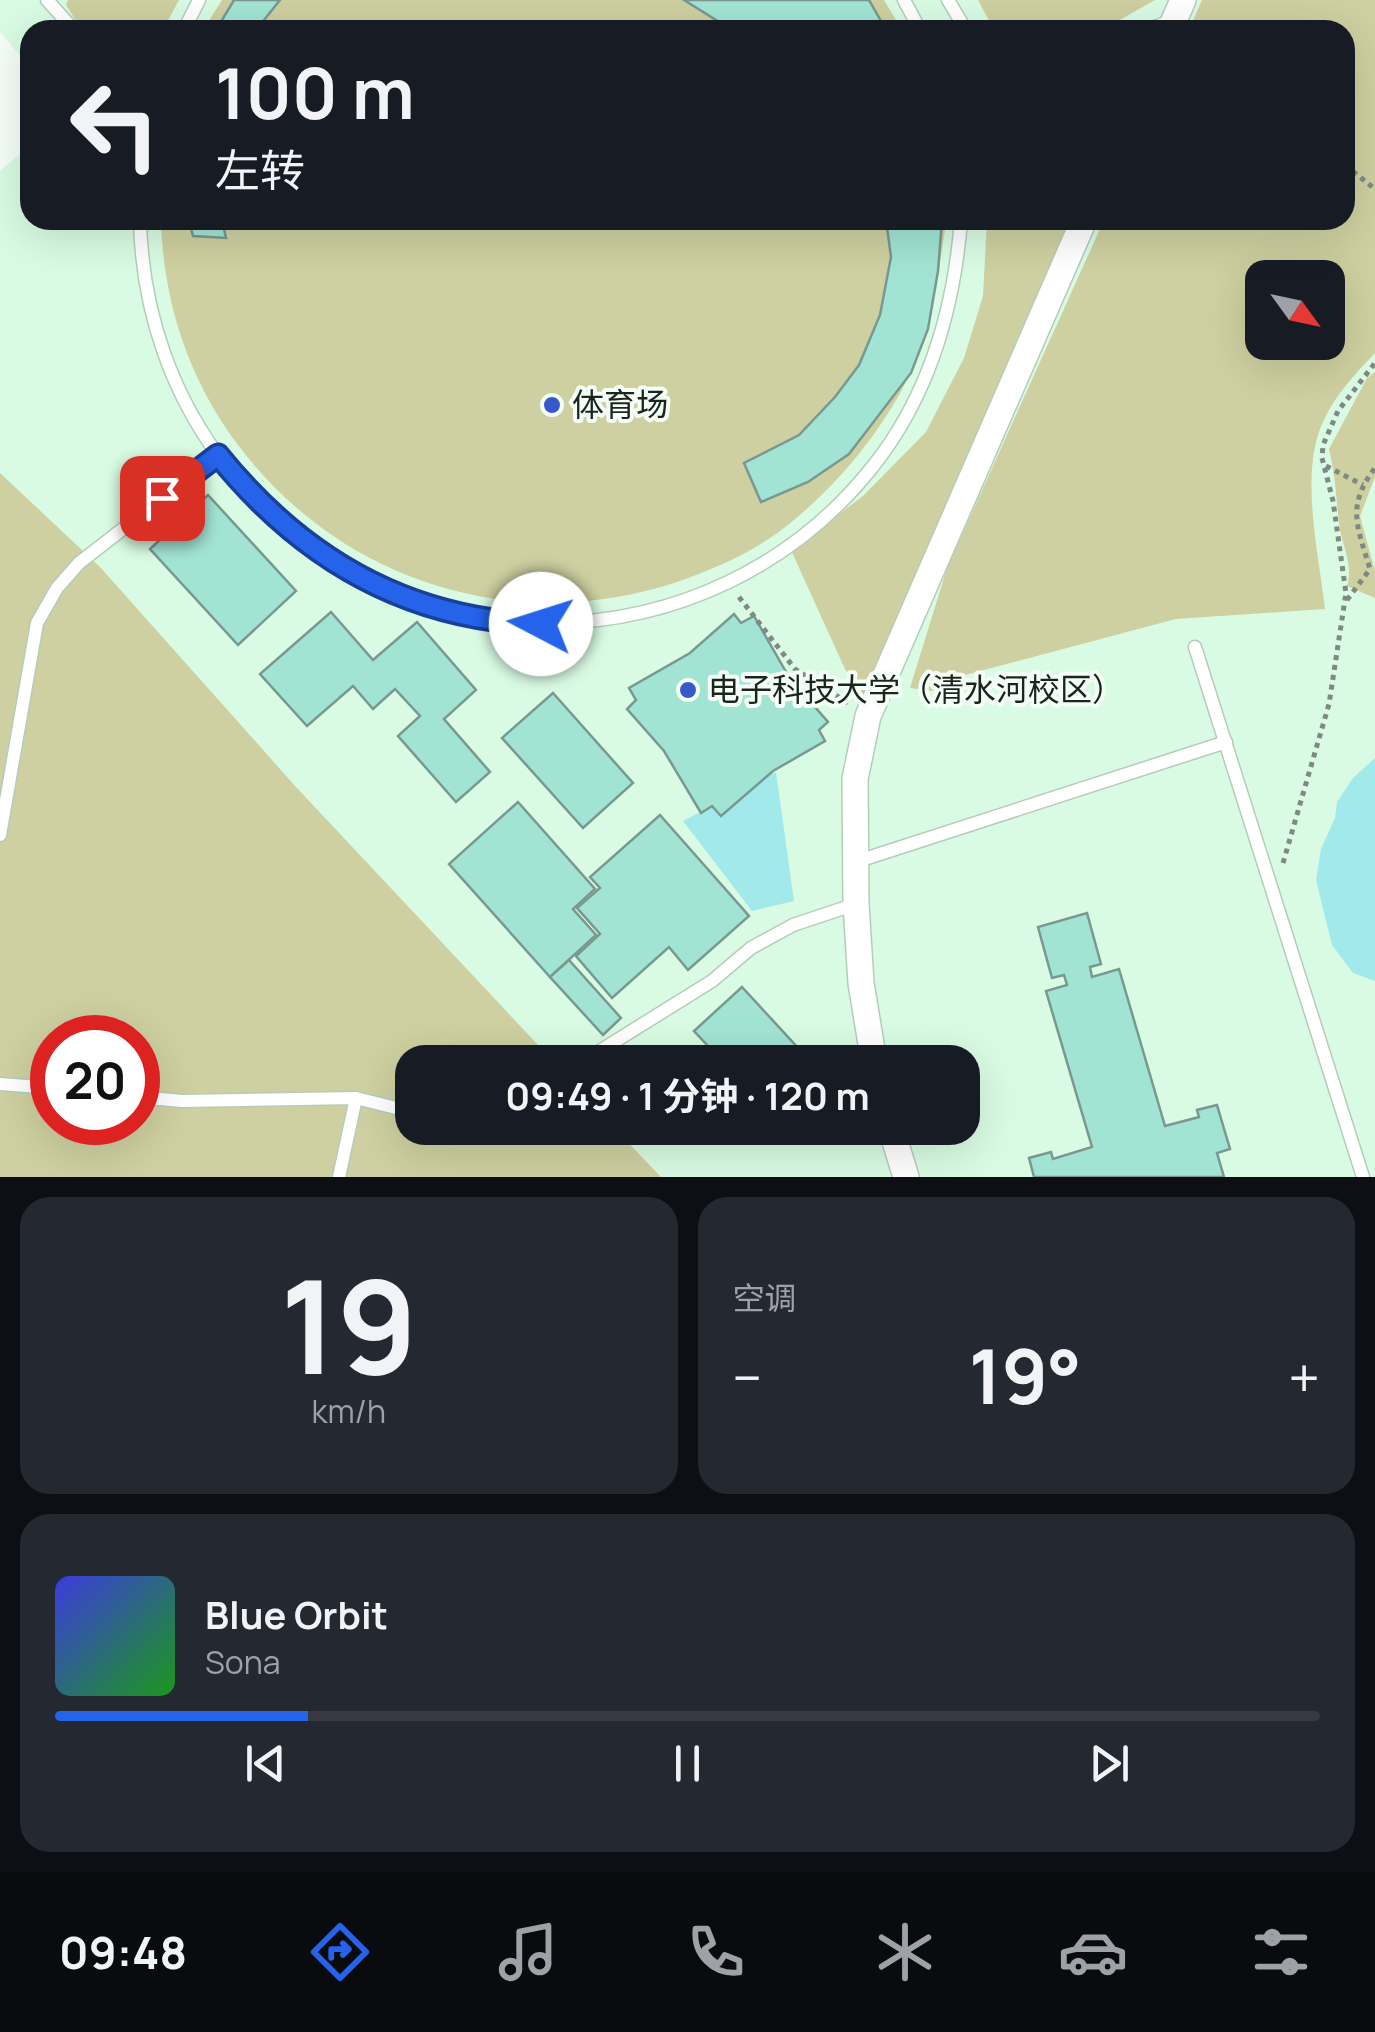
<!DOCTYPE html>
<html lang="zh">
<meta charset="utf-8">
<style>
body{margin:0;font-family:Manrope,"Noto Sans SC",sans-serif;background:#242831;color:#f1f3f6;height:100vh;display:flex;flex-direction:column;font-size:38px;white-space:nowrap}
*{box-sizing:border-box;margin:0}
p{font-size:32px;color:#9ea1a6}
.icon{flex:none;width:55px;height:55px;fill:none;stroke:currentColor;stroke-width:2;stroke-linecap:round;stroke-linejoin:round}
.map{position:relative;height:1177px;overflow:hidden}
.sheet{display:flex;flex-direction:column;gap:20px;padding:20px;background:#0d0f14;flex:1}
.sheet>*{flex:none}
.banner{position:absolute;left:20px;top:20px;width:1335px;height:210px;border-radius:30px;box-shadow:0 10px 40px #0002;background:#171b24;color:#f1f3f6;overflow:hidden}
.needle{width:65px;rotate:123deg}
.tools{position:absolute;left:1245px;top:260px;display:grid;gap:20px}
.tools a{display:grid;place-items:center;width:100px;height:100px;border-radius:20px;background:#171b24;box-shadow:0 10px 40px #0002;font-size:50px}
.speed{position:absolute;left:30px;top:1015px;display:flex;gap:20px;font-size:50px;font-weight:700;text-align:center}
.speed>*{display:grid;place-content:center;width:130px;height:130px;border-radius:50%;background:#171b24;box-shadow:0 10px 40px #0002;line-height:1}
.speed .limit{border:15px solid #d22;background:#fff;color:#111}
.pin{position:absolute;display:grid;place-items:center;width:85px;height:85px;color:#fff;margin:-42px;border-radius:20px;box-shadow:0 5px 15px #0006}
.me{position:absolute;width:110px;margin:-55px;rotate:275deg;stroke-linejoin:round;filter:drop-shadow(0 0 8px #0008)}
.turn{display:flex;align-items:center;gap:35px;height:210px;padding:0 30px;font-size:45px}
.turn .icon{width:130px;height:130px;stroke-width:2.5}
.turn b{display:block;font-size:70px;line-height:85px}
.big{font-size:75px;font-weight:700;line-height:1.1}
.sheet .widget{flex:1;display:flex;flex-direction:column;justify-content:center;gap:15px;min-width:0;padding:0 35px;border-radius:30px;background:#242831}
.sheet .dial{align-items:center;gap:0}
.dial b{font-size:130px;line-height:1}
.song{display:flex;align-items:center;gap:30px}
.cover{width:120px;height:120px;border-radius:15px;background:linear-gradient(135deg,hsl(240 70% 55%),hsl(120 70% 35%))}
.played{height:10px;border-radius:5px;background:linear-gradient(90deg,#2563eb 20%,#363941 20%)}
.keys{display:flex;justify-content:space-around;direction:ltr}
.heat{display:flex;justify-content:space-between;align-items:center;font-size:55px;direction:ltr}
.sheet .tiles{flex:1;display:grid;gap:20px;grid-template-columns:1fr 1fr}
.widget:last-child{grid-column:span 2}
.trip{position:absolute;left:395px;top:1045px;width:585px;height:100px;border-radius:30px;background:#171b24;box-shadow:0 10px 40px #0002;font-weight:700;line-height:100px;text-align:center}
.tab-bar{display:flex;height:160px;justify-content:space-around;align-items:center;background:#090b0e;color:#9ea1a6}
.tab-bar .icon{width:70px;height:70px}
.tab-bar .current{color:#2563eb}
.tab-bar b{font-size:45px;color:#f1f3f6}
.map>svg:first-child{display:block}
.built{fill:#d9fbe3;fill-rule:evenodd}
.green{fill:#ced0a1;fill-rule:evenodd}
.water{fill:#a2e9ec}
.building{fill:#a2e4d4;stroke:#799890;stroke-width:2.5}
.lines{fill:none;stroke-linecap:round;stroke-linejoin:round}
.lane-casing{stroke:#b4cdbb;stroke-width:15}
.street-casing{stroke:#b4cdbb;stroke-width:28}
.path{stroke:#7f8982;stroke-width:5;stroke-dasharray:5 5;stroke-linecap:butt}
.lane{stroke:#fff;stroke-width:12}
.street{stroke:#fff;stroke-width:25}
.route-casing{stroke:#184099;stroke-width:25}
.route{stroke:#2563eb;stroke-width:18}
.poi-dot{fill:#365acb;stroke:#f4fef7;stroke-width:4}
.labels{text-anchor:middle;stroke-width:8;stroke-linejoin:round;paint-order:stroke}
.poi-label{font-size:32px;fill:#1b251e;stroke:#f4fef7;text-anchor:start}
</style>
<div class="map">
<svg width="1375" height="1177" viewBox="0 0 1375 1177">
<rect width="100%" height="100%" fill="#f4fef7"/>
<!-- built -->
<path class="built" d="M0,0H1375V1177H0V171L30,145V220H1345V30H30V67L0,32ZM1262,278H1328V342H1262ZM52,1038H138V1122H52ZM412,1062H962V1128H412Z"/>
<!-- green -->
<g class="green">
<path d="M68,0H179L163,30H82L66,5Z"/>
<path d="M222,0H884L902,30H203Z"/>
<path d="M978,0H1155L1102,30H994Z"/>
<path d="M1202,0H1375V353C1355,374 1335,395 1323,422C1299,473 1319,554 1325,609L1176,619L946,680L932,691L910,688L947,568L1104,220H1345V30H1189ZM1262,278H1328V342H1262Z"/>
<path d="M161,220H946V223C937,282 929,344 898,397C869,447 830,492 784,528C753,552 714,569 677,582C514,636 341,582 238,445C189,380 163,302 161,220Z"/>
<path d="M987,220H1075L863,699L844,667L791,550L863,496L926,432L964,358L983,296Z"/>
<path d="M1375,372V477L1360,516L1375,571V598L1347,586C1353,566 1344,550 1340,530C1336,501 1336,478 1329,449L1367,378Z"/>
<path d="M0,473L100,567L296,787L554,1062H412V1128H614L661,1177H0ZM52,1038H138V1122H52Z"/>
</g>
<!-- water -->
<g class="water">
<path d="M1375,758V981L1353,973L1332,945L1316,880L1321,849L1335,818L1337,802L1353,778Z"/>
<path d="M776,772L794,901L752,911L683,821Z"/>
</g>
<!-- building -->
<g class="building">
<path d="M234,0H280L256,30H216Z"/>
<path d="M684,0H869L886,30H732Z"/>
<path d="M189,220H222L226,238L193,236Z"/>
<path d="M886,220H942L938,271L928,329L911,373L849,454L808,482L761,502L744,463L799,435L835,397L859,365L880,315L891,257Z"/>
<path d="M208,495L296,591L238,645L150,549Z"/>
<path d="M331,612L373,660L417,622L476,690L444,719L490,772L456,802L398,736L420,716L395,689L373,709L353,686L307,726L260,674Z"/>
<path d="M734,614L741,623L754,616L789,677L828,722L819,730L825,741L773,771L721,816L712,806L701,813L664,751L627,709L636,700L629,688L690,653Z"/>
<path d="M553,693L633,783L583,828L502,738Z"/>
<path d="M518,802L595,889L573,909L596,935L550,977L449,864Z"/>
<path d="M660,815L749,916L688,970L669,947L612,998L576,956L600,934L577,908L600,888L590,877Z"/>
<path d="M1087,913L1101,964L1090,967L1092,977L1119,969L1165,1126L1199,1117L1197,1110L1217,1105L1230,1149L1217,1153L1224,1177H1034L1029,1158L1051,1152L1053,1159L1092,1147L1046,991L1067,985L1064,975L1052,978L1038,927Z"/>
<path d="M569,960L621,1018L603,1035L550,977Z"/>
<path d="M742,987L799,1049L785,1062H723L694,1031Z"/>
</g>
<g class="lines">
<!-- lane casing -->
<g class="lane-casing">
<g id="lane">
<path d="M47,0L74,30"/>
<path d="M904,0L920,30"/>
<path d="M948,0L966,30"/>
<path d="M184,30L199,0"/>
<path d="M1145,30L1172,21"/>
<path d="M140,220C142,312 172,399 230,471C396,677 711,672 874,465C930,394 954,309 961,220"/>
<path d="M1195,647L1363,1177"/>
<path d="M0,835L37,623L57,588L79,563L218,455"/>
<path d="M855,862L1226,742"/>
<path d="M582,1062L712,981L751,948L793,925L856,904"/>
<path d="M0,1084L52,1088"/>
<path d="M138,1097L182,1101L356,1098L412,1112"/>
<path d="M339,1177L356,1098"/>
</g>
</g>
<!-- street casing -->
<g class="street-casing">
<g id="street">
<path d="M1170,30L1183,0"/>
<path d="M874,1062L861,983L856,904L855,779L868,716L1084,220"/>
<path d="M891,1128L906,1177"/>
</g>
</g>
<!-- path -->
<g class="path">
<path d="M1345,165L1375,189"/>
<path d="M1326,466L1363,485"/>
<path d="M739,597L795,669L848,703"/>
<path d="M1347,600L1370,569C1357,526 1346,506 1375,468"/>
<path d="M1283,863L1329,704L1346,593L1333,501L1322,458L1323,445L1338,411L1375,363"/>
</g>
<!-- lane -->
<use href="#lane" class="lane"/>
<!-- street -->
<use href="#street" class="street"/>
</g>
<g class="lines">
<!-- route casing -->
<g class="route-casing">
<path id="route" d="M162,498L218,455C301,558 406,620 541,624"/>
</g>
<!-- route -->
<use href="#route" class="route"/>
</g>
<!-- markers -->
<g class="poi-dot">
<circle cx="552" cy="405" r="10"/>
<circle cx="688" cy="690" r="10"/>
</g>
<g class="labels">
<!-- poi labels -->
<g class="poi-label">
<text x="572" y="416">体育场</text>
<text x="708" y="701">电子科技大学（清水河校区）</text>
</g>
</g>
</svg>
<div class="tools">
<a><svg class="needle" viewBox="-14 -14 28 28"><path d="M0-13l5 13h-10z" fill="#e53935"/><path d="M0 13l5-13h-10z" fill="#9ea1a6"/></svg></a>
</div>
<div class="speed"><div class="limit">20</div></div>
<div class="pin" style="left:162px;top:498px;background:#d93025"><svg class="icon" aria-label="arrive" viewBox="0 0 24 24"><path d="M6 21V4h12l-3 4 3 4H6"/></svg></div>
<svg class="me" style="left:541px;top:624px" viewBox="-20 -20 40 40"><circle r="19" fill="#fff"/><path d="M0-13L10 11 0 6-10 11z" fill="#2563eb"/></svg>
<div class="trip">09:49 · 1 分钟 · 120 m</div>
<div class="banner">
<div class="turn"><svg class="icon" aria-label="left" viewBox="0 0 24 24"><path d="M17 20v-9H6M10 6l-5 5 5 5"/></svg><div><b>100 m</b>左转</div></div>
</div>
</div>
<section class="sheet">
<div class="tiles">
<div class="widget dial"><b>19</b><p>km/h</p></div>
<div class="widget"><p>空调</p>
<div class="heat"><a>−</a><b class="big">19°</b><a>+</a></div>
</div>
<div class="widget">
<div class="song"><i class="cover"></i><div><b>Blue Orbit</b><p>Sona</p></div></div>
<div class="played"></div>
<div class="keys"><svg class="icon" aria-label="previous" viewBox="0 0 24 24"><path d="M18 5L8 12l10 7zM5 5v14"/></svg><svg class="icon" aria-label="pause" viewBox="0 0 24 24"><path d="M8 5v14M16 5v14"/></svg><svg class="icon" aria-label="next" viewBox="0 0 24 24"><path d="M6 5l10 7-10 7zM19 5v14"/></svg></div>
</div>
</div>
</section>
<nav class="tab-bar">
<b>09:48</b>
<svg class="icon current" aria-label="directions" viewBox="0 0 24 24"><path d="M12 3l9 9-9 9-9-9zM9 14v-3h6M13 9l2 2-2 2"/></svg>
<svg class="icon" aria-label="music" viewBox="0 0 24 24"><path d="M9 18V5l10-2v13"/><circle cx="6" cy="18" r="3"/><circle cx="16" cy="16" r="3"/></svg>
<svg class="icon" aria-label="phone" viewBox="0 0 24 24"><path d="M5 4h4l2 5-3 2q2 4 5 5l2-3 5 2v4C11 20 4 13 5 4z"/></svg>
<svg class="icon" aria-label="climate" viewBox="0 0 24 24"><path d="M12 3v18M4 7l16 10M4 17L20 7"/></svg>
<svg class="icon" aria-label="car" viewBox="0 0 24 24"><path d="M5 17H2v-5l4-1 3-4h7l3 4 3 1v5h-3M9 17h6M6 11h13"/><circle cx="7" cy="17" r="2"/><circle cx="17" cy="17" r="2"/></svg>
<svg class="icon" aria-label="filters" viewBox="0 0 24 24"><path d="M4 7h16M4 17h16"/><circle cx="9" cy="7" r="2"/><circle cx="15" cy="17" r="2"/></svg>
</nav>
